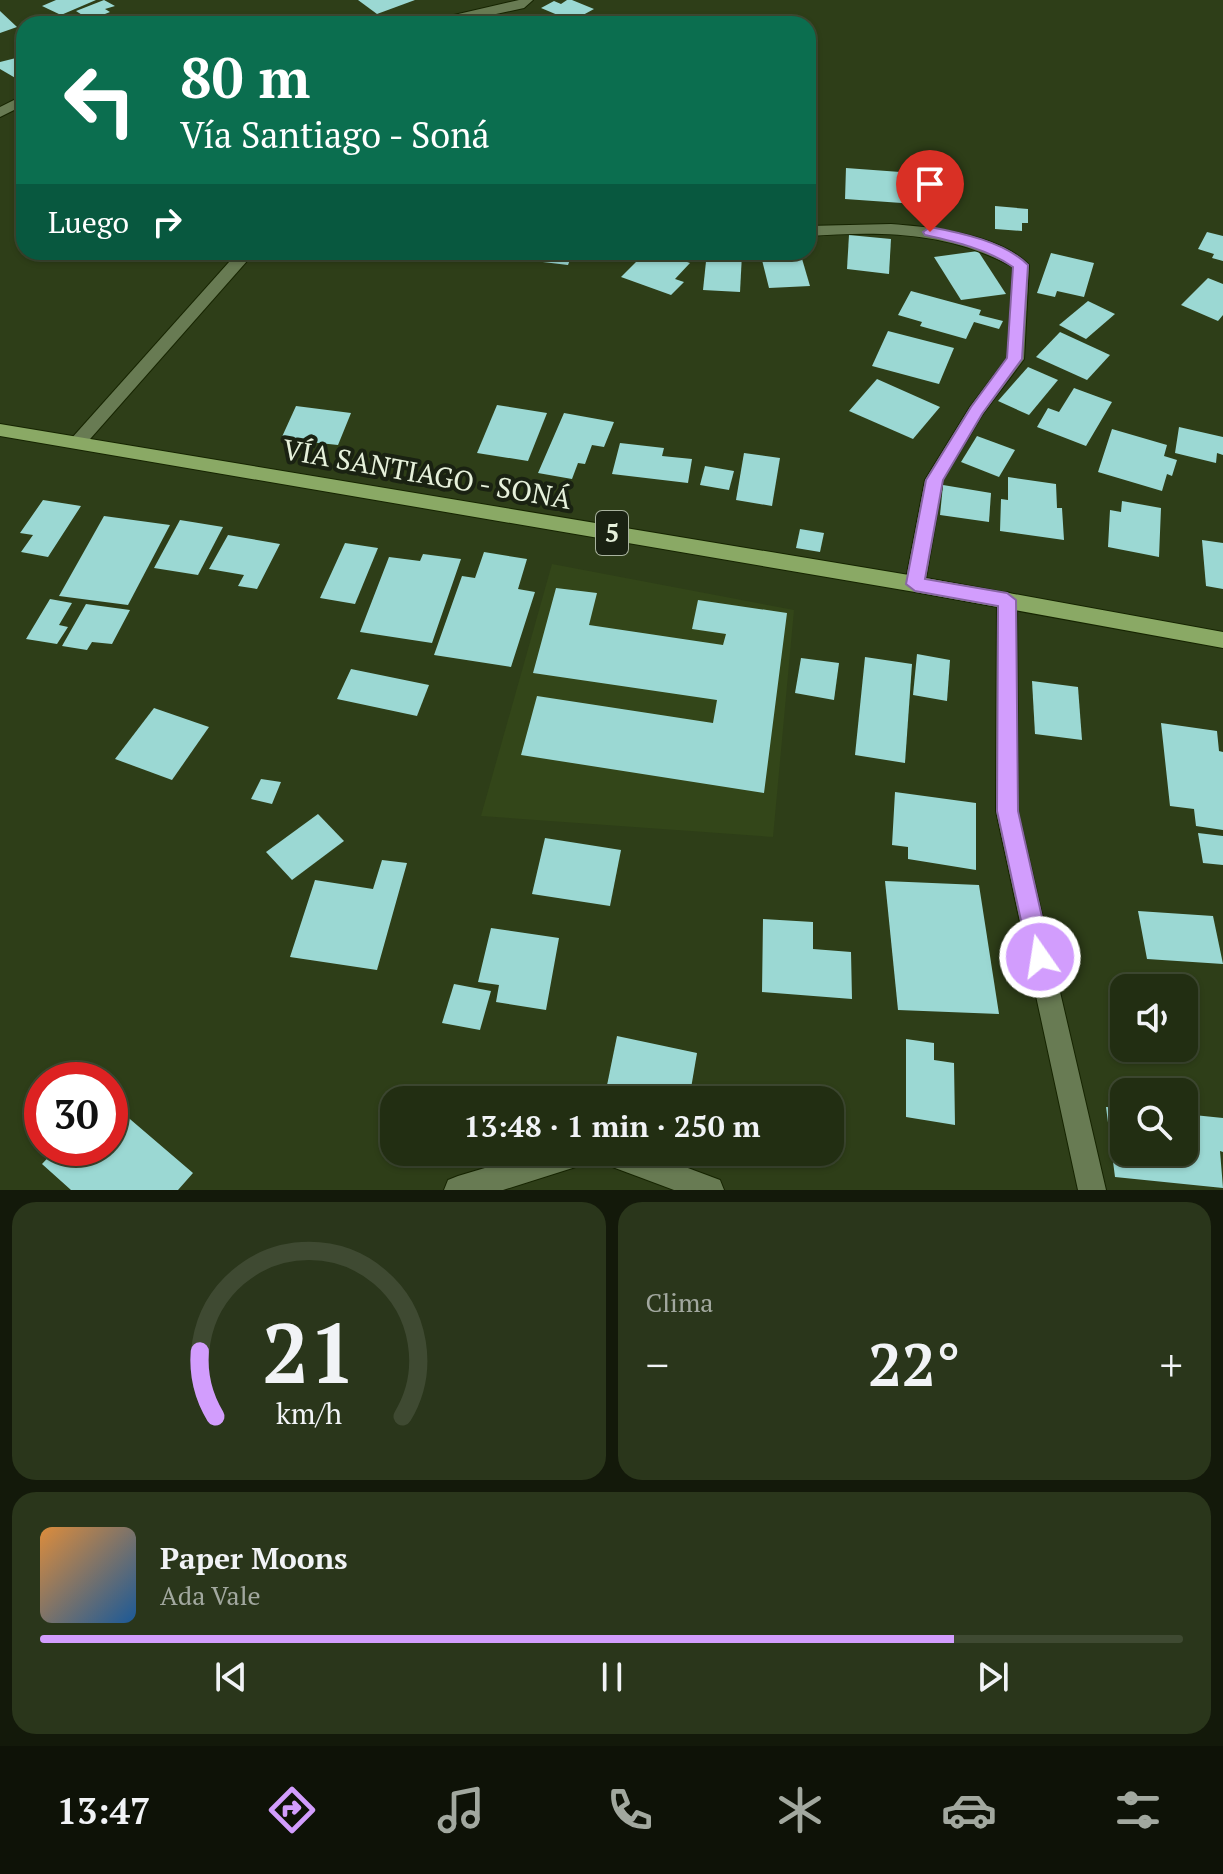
<!DOCTYPE html>
<html lang="es">
<meta charset="utf-8">
<style>
body{margin:0;font-family:"PT Serif",serif;background:#2a361b;color:#f1f3f6;height:100vh;display:flex;flex-direction:column;font-size:30px;white-space:nowrap}
*{box-sizing:border-box;margin:0}
p{font-size:26px;color:#a2a89f}
.icon{flex:none;width:44px;height:44px;fill:none;stroke:currentColor;stroke-width:2;stroke-linecap:round;stroke-linejoin:round}
.map{position:relative;height:1190px;overflow:hidden}
.panel{display:flex;flex-direction:column;gap:12px;padding:12px;background:#13190a;flex:1}
.panel>*{flex:none}
.banner{position:absolute;left:16px;top:16px;width:800px;height:244px;border-radius:24px;box-shadow:0 2px 6px #0004,0 0 0 2px #3f4a32;background:#0b6e4f;color:#fff;overflow:hidden}
.tools{position:absolute;left:1110px;top:974px;display:grid;gap:16px}
.tools a{display:grid;place-items:center;width:88px;height:88px;border-radius:16px;background:#222e12;box-shadow:0 2px 6px #0004,0 0 0 2px #3f4a32;font-size:40px}
.speed{position:absolute;left:24px;top:1062px;display:flex;gap:16px;font-size:40px;font-weight:700;text-align:center}
.speed>*{display:grid;place-content:center;width:104px;height:104px;border-radius:50%;background:#222e12;box-shadow:0 2px 6px #0004,0 0 0 2px #3f4a32;line-height:1}
.speed .limit{border:12px solid #d22;background:#fff;color:#111}
.pin{position:absolute;display:grid;place-items:center;width:68px;height:68px;color:#fff;margin:-82px -34px;border-radius:50% 50% 50% 0;rotate:-45deg;box-shadow:0 0 8px #0007}
.pin .icon{rotate:45deg}
.me{position:absolute;width:88px;margin:-44px;rotate:347deg;stroke-linejoin:round;filter:drop-shadow(0 0 6px #0008)}
.turn{display:flex;align-items:center;gap:28px;height:168px;padding:0 32px;font-size:36px}
.turn .icon{width:104px;height:104px;stroke-width:2.5}
.turn b{display:block;font-size:56px;line-height:68px}
.then{display:flex;align-items:center;height:76px;padding:0 32px;background:#0003;gap:16px;font-size:30px}
.big{font-size:60px;font-weight:600;line-height:1.1}
.panel .card{flex:1;display:flex;flex-direction:column;justify-content:center;gap:12px;min-width:0;padding:0 28px;border-radius:24px;background:#2a361b}
.panel .dial{align-items:center;gap:0}
.dial svg{height:208px;overflow:visible;fill:none;stroke:#3f4a32;stroke-width:7;stroke-linecap:round;text-anchor:middle}
.dial text{fill:#f1f3f6;stroke:none}
.song{display:flex;align-items:center;gap:24px}
.cover{width:96px;height:96px;border-radius:12px;background:linear-gradient(135deg,hsl(30 70% 55%),hsl(210 70% 35%))}
.played{height:8px;border-radius:4px;background:linear-gradient(90deg,#d29dfd 80%,#3f4a32 80%)}
.keys{display:flex;justify-content:space-around;direction:ltr}
.heat{display:flex;justify-content:space-between;align-items:center;font-size:44px;direction:ltr}
.panel .tiles{flex:1;display:grid;gap:12px;grid-template-columns:1fr 1fr}
.card:last-child{grid-column:span 2}
.trip{position:absolute;left:380px;top:1086px;width:464px;height:80px;border-radius:24px;background:#222e12;box-shadow:0 2px 6px #0004,0 0 0 2px #3f4a32;font-weight:600;line-height:80px;text-align:center}
.tabs{display:flex;height:128px;justify-content:space-around;align-items:center;background:#0e1207;color:#a2a89f}
.tabs .icon{width:56px;height:56px}
.tabs .on{color:#d29dfd}
.tabs b{font-size:36px;color:#f1f3f6}
.map>svg:first-child{display:block}
.built{fill:#334619}
.building{fill:#9bd8d3}
.lines{fill:none;stroke-linecap:round;stroke-linejoin:round}
.minor-casing{stroke:#162400;stroke-width:2}
.primary-casing{stroke:#162400;stroke-width:2}
.minor{fill:#687b53;fill-rule:evenodd}
.primary{fill:#8aa965;fill-rule:evenodd}
.route{fill:#d29dfd;stroke:#8866a4;stroke-width:2}
.labels{text-anchor:middle;stroke-width:8;stroke-linejoin:round;paint-order:stroke}
.shield{fill:#1a2212;stroke:#a9b39f;stroke-width:2}
.shield-label{font-size:26px;font-weight:bold;fill:#e6f1db}
.street-label{font-size:28px;fill:#e6f1db;stroke:#1a2212}
</style>
<div class="map">
<svg width="1223" height="1190" viewBox="0 0 1223 1190">
<rect width="100%" height="100%" fill="#2e3e18"/>
<!-- built -->
<path class="built" d="M552,564L794,610L773,837L481,816Z"/>
<!-- building -->
<g class="building">
<path d="M56,0H96L61,15L42,6Z"/>
<path d="M104,0L115,6L105,9L110,12L90,20L76,11Z"/>
<path d="M358,0H415L377,14Z"/>
<path d="M567,0H572L594,9L572,21L541,8L554,1L561,4Z"/>
<path d="M0,11L17,27L0,33Z"/>
<path d="M24,56V83L0,69V62Z"/>
<path d="M846,168L914,173L916,204L845,199Z"/>
<path d="M995,206L1028,209V223H1022V231L995,229Z"/>
<path d="M1207,232L1223,236V261L1212,258L1214,254L1198,249Z"/>
<path d="M849,235L891,239L889,274L847,269Z"/>
<path d="M978,251L1006,294L961,300L934,257Z"/>
<path d="M529,252H573L568,265L526,260Z"/>
<path d="M646,252H659L690,263L675,279L684,282L671,295L621,277Z"/>
<path d="M707,252L742,254L740,292L703,290Z"/>
<path d="M760,252H800L810,286L769,288Z"/>
<path d="M1051,253L1094,263L1084,297L1057,291L1055,297L1037,293Z"/>
<path d="M1208,278L1223,284V315L1218,321L1181,305Z"/>
<path d="M911,291L981,310L979,315L1003,321L999,329L974,322L966,339L920,326L922,322L898,315Z"/>
<path d="M1088,301L1115,314L1086,339L1059,325Z"/>
<path d="M888,331L954,348L939,384L872,366Z"/>
<path d="M1060,332L1110,355L1087,380L1036,357Z"/>
<path d="M1028,367L1058,380L1029,415L998,401Z"/>
<path d="M877,379L940,407L913,439L849,411Z"/>
<path d="M1074,388L1112,402L1086,446L1037,427L1048,408L1059,412Z"/>
<path d="M497,405L547,413L528,461L477,453Z"/>
<path d="M296,406L351,413L338,445L281,439Z"/>
<path d="M564,413L614,422L604,447L592,445L585,464L578,463L572,479L538,473Z"/>
<path d="M1179,427L1223,437V455L1217,453L1216,463L1175,453Z"/>
<path d="M1112,429L1167,445L1164,456L1177,460L1172,476L1167,474L1162,491L1098,472Z"/>
<path d="M977,436L1015,450L999,477L961,462Z"/>
<path d="M620,443L664,448L662,456L692,459L688,483L612,474Z"/>
<path d="M744,453L780,458L772,506L736,500Z"/>
<path d="M705,466L734,471L729,490L700,485Z"/>
<path d="M1008,477L1056,484L1057,508H1062L1064,540L1000,531L1001,499L1008,500Z"/>
<path d="M943,485L991,493L989,522L940,515Z"/>
<path d="M43,500L81,506L48,557L21,552L33,535L20,533Z"/>
<path d="M1122,501L1161,508L1159,557L1108,547L1110,510L1121,512Z"/>
<path d="M104,516L170,525L128,605L59,596Z"/>
<path d="M180,520L223,527L198,575L154,568Z"/>
<path d="M800,529L824,533L820,552L796,548Z"/>
<path d="M228,535L280,544L257,589L238,586L244,575L209,569Z"/>
<path d="M1202,540L1223,543V589L1206,586Z"/>
<path d="M345,543L378,548L355,604L320,598Z"/>
<path d="M484,552L527,559L518,589L535,592L511,667L434,655L462,576L475,578Z"/>
<path d="M423,554L461,559L432,643L360,632L389,557L420,561Z"/>
<path d="M556,588L597,593L589,625L723,645L726,634L692,629L698,600L787,613L764,793L521,755L537,696L713,723L717,700L533,673Z"/>
<path d="M50,599L72,603L59,625L68,627L57,644L26,639Z"/>
<path d="M86,604L130,610L112,644L92,642L87,650L62,646Z"/>
<path d="M917,654L950,660L947,701L913,695Z"/>
<path d="M865,657L912,664L905,763L855,755Z"/>
<path d="M801,658L839,663L834,700L795,693Z"/>
<path d="M351,669L429,685L417,716L337,699Z"/>
<path d="M1032,681L1078,687L1082,740L1035,734Z"/>
<path d="M154,708L209,727L172,780L115,759Z"/>
<path d="M1161,723L1217,731L1219,751L1223,752V830L1196,826L1194,809L1170,806Z"/>
<path d="M261,779L281,782L272,804L251,799Z"/>
<path d="M895,792L976,803V870L908,859V847L892,845Z"/>
<path d="M318,814L344,841L292,880L266,852Z"/>
<path d="M1198,833L1223,836V865L1203,863Z"/>
<path d="M545,838L621,850L610,906L532,894Z"/>
<path d="M382,860L407,863L377,970L290,957L315,880L373,889Z"/>
<path d="M885,881L979,885L999,1014L898,1010Z"/>
<path d="M1138,911L1213,916L1223,964L1147,959Z"/>
<path d="M763,919L813,922V949L851,952L852,999L762,992Z"/>
<path d="M491,928L559,938L546,1010L496,1002L499,985L478,982Z"/>
<path d="M454,984L491,991L480,1030L442,1023Z"/>
<path d="M617,1036L697,1053L689,1100H604Z"/>
<path d="M906,1039L934,1043V1060L954,1063L955,1125L906,1117Z"/>
<path d="M110,1102L193,1173L178,1190H71L42,1164L57,1148H110Z"/>
<path d="M1106,1107L1124,1108V1152H1184V1114L1223,1118V1152L1220,1151L1223,1188L1115,1177Z"/>
</g>
<g class="lines">
<!-- minor casing -->
<g class="minor-casing">
<g id="minor">
<path d="M519,0H533L524,8L454,23L353,24L359,20L454,15Z"/>
<path d="M24,95V105L0,117V107Z"/>
<path d="M891,224C931,227 999,234 1029,265L1024,359L982,415L943,480L925,584L922,589H908L905,584L925,480L970,407L1007,358L1013,267C948,231 880,231 808,236V226Z"/>
<path d="M238,252H255L83,447H71L68,443L71,439Z"/>
<path d="M1007,592L1014,595L1017,600L1018,811L1106,1190H1078L996,811L997,600L1000,595Z"/>
<path d="M538,1152H595L592,1162L582,1165L503,1190H444L448,1180L458,1176Z"/>
<path d="M596,1152H645L720,1180L724,1190H674L599,1162Z"/>
</g>
</g>
<!-- primary casing -->
<g class="primary-casing">
<path id="primary" d="M0,424L915,576L1223,632V648L915,592L0,436Z"/>
</g>
<!-- minor -->
<use href="#minor" class="minor"/>
<!-- primary -->
<use href="#primary" class="primary"/>
</g>
<!-- route -->
<path class="route" d="M930,227C962,233 1005,242 1028,265L1022,359L982,414L943,480L925,579L1007,593L1016,600L1018,811L1051,957L1048,964L1040,967L1032,964L1029,957L997,811L998,606L915,591L906,584L926,480L971,407L1007,358L1013,267C987,249 956,242 925,235L923,232Z"/>
<g class="labels">
<!-- shield labels -->
<rect class="shield" x="596" y="511" width="32" height="44" rx="6"/>
<g class="shield-label">
<text x="612" y="542">5</text>
</g>
<!-- street labels -->
<g class="street-label">
<text transform="translate(427 474) rotate(10)" y="10">VÍA SANTIAGO - SONÁ</text>
</g>
</g>
</svg>
<div class="tools">
<a><svg class="icon" aria-label="sound" viewBox="0 0 24 24"><path d="M4 9h4l5-4v14l-5-4H4zM17 9q2 3 0 6"/></svg></a>
<a><svg class="icon" aria-label="search" viewBox="0 0 24 24"><circle cx="10" cy="10" r="6"/><path d="M15 15l6 6"/></svg></a>
</div>
<div class="speed"><div class="limit">30</div></div>
<div class="pin" style="left:930px;top:232px;background:#d93025"><svg class="icon" aria-label="arrive" viewBox="0 0 24 24"><path d="M6 21V4h12l-3 4 3 4H6"/></svg></div>
<svg class="me" style="left:1040px;top:957px" viewBox="-20 -20 40 40"><circle r="17" fill="#d29dfd" stroke="#fff" stroke-width="3"/><path d="M0-11L8 9 0 5-8 9z" fill="#fff"/></svg>
<div class="trip">13:48 · 1 min · 250 m</div>
<div class="banner">
<div class="turn"><svg class="icon" aria-label="left" viewBox="0 0 24 24"><path d="M17 20v-9H6M10 6l-5 5 5 5"/></svg><div><b>80 m</b>Vía Santiago - Soná</div></div>
<div class="then">Luego<svg class="icon" aria-label="right" viewBox="0 0 24 24"><path d="M7 20v-9h11M14 6l5 5-5 5"/></svg></div>
</div>
</div>
<section class="panel">
<div class="tiles">
<div class="card dial"><svg viewBox="0 0 100 80">
<path d="M14 69A42 42 0 1 1 86 69"/>
<path d="M14 69A42 42 0 0 1 8 44" stroke="#d29dfd"/>
<text x="50" y="56" font-size="32" font-weight="700">21</text>
<text x="50" y="72" font-size="11">km/h</text>
</svg></div>
<div class="card"><p>Clima</p>
<div class="heat"><a>−</a><b class="big">22°</b><a>+</a></div>
</div>
<div class="card">
<div class="song"><i class="cover"></i><div><b>Paper Moons</b><p>Ada Vale</p></div></div>
<div class="played"></div>
<div class="keys"><svg class="icon" aria-label="previous" viewBox="0 0 24 24"><path d="M18 5L8 12l10 7zM5 5v14"/></svg><svg class="icon" aria-label="pause" viewBox="0 0 24 24"><path d="M8 5v14M16 5v14"/></svg><svg class="icon" aria-label="next" viewBox="0 0 24 24"><path d="M6 5l10 7-10 7zM19 5v14"/></svg></div>
</div>
</div>
</section>
<nav class="tabs">
<b>13:47</b>
<svg class="icon on" aria-label="directions" viewBox="0 0 24 24"><path d="M12 3l9 9-9 9-9-9zM9 14v-3h6M13 9l2 2-2 2"/></svg>
<svg class="icon" aria-label="music" viewBox="0 0 24 24"><path d="M9 18V5l10-2v13"/><circle cx="6" cy="18" r="3"/><circle cx="16" cy="16" r="3"/></svg>
<svg class="icon" aria-label="phone" viewBox="0 0 24 24"><path d="M5 4h4l2 5-3 2q2 4 5 5l2-3 5 2v4C11 20 4 13 5 4z"/></svg>
<svg class="icon" aria-label="climate" viewBox="0 0 24 24"><path d="M12 3v18M4 7l16 10M4 17L20 7"/></svg>
<svg class="icon" aria-label="car" viewBox="0 0 24 24"><path d="M5 17H2v-5l4-1 3-4h7l3 4 3 1v5h-3M9 17h6M6 11h13"/><circle cx="7" cy="17" r="2"/><circle cx="17" cy="17" r="2"/></svg>
<svg class="icon" aria-label="filters" viewBox="0 0 24 24"><path d="M4 7h16M4 17h16"/><circle cx="9" cy="7" r="2"/><circle cx="15" cy="17" r="2"/></svg>
</nav>
